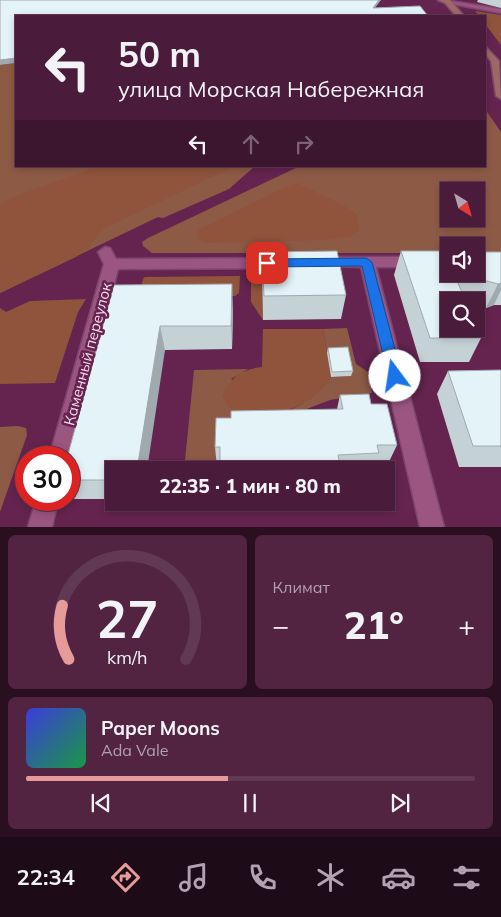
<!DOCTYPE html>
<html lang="ru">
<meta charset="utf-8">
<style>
body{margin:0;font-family:Mulish,sans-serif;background:#522442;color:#f1f3f6;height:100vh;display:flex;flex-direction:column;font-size:19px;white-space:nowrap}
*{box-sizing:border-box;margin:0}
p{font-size:16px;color:#b2a1af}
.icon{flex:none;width:28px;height:28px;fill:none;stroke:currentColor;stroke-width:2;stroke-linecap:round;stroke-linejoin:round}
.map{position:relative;height:527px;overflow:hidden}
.side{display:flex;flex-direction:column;gap:8px;padding:8px;background:#290f20;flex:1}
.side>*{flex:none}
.top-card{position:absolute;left:15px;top:15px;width:471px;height:152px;border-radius:0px;box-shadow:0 2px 8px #0003,0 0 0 1px #623955;background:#4b1b3b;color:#f1f3f6;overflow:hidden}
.needle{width:32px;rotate:143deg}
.controls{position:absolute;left:440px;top:182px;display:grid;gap:10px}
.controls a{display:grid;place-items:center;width:45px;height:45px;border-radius:0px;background:#4b1b3b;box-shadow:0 2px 8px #0003,0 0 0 1px #623955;font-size:25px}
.speed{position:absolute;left:15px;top:446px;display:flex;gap:10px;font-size:25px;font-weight:700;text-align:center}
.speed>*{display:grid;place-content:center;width:65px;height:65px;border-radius:50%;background:#4b1b3b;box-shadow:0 2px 8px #0003,0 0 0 1px #623955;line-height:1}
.speed .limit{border:8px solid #d22;background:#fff;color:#111}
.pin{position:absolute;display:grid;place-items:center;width:42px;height:42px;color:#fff;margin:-21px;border-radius:10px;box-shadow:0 2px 8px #0006}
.me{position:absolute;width:55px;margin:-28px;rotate:346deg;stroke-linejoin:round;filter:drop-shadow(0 0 4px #0008)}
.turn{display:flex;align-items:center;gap:18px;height:105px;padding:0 20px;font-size:22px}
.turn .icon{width:65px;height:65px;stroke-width:2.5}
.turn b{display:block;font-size:35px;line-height:42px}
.lanes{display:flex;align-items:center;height:48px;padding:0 20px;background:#0003;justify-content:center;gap:25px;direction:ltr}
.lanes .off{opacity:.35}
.big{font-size:38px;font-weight:800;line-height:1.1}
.side .tile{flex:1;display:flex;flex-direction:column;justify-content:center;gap:8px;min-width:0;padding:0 18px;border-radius:8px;background:#522442}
.side .dial{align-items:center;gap:0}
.dial svg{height:130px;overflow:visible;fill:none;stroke:#623955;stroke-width:7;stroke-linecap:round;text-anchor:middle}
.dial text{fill:#f1f3f6;stroke:none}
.song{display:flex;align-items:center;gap:15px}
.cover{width:60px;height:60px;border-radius:8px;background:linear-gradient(135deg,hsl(240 70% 55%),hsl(140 70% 35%))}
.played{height:5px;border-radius:2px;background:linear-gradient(90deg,#e69b98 45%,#623955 45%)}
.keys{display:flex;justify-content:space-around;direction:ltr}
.heat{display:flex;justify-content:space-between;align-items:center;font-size:28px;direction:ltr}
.side .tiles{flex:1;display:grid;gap:8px;grid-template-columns:1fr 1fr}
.tile:last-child{grid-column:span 2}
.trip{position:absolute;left:105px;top:461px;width:290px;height:50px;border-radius:0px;background:#4b1b3b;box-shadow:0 2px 8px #0003,0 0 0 1px #623955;font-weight:800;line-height:50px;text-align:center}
.tab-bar{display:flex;height:80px;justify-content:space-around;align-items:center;background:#1e0b18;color:#b2a1af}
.tab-bar .icon{width:35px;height:35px}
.tab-bar .current{color:#e69b98}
.tab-bar b{font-size:22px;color:#f1f3f6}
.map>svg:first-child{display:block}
.green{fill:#8d5a46;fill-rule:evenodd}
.forest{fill:#90543c}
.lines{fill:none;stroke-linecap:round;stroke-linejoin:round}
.street-casing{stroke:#7c456c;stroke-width:3}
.secondary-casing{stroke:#7c456c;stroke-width:3}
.street{fill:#9a5581;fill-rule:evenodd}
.secondary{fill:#9e6964;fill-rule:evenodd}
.wall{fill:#c4d1d5}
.shaded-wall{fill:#a0aaae}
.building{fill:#e4f3f8;stroke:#a0aaae}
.route{fill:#1a73e8;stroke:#114b97}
.labels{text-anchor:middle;stroke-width:5;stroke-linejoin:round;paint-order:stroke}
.street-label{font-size:15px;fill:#fadaed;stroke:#64244f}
</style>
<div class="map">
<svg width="501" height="527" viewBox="0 0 501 527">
<rect width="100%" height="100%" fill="#64244f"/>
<!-- green -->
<g class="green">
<path d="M16,63V166H255L229,189L163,218L158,217L0,293V65Z"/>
<path d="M485,109L501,132V253H476V246H449V253H152L143,246L142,242L148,238L300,166H485ZM449,191H476V219H449Z"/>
<path d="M347,328L356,364L368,372L372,393L330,400L286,417L217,467L222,468V470H184L194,370L248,369L231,379L285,412C303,405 320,393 331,377L351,376L347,353H327L323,329Z"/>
<path d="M18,426L26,428L27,435L0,512V427Z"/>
<path d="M369,466H387L395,502H386V470H370Z"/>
</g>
<!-- forest -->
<g class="forest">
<path d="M475,11L501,15V45L485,24V16H479Z"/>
<path d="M99,166H235L103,229L90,246L76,257L0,293V202Z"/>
<path d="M297,183L341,204L357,214L359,230L351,236L326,240L205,243L197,238L198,230L287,186Z"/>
<path d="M240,276L239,293L235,296H202L136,309L143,279L145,277Z"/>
<path d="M251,276H262L263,320L251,302Z"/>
<path d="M86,299L78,312L55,383L0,384V308L6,312L30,301Z"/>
<path d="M263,329H323L331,377C308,411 269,421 231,410L222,396C232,377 239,370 262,367Z"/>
</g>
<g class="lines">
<!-- street casing -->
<g class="street-casing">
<g id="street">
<path d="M444,0L501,9V13L447,3Z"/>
<path d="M105,247L110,248L116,259L281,258L286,259L288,263L286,267L281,268L118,269L70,458L69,460V458H49L104,264L98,252Z"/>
<path d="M319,257H449V267H376L444,527H420L361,267L314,266L312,262L314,258Z"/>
<path d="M36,500H58L52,527H28Z"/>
</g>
</g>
<!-- secondary casing -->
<g class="secondary-casing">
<g id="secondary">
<path d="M438,0H450L464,16H456L445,3Z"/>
<path d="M485,46L499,61L501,99L496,96L491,61L485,54Z"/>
</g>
</g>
<!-- street -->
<use href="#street" class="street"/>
<!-- secondary -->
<use href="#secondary" class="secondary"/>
</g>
<!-- wall -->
<g class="wall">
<path d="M478,0H501V8L477,2Z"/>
<path d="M401,251L501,252V305H494L486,308L476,305V301H449L476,327L481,338L469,362H420L394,275Z"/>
<path d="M262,252L346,295L341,319L263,320L262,276Z"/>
<path d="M114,285L233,308L232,349L165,350L114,470V499H74L69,491V458Z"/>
<path d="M328,348L353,371L351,376L331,377L327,353Z"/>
<path d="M501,370V467H459L437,394L448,371Z"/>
<path d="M340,395L371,404L397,445L387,466H374L372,470H220V467H217L215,447L231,418L337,409Z"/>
</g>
<!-- shaded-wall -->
<g class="shaded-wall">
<path d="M379,0H381L372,12L373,8Z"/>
<path d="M16,58V63L0,65V60Z"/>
<path d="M501,283V290L494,305L486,308L498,284Z"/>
<path d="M232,284L233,308L232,349L231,326Z"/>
<path d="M160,326L165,350L147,470H137Z"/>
</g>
<!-- building -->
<g class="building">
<path d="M0,0H379L373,8L420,6L428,16H16V58L0,60Z"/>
<path d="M337,251L346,295L264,296L262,252Z"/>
<path d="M401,251H449V274H476V252H501V283L498,284L487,281H457L466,301H449V329H476V316L480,319L476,327L481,338H430Z"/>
<path d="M232,284L231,326H160L137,470H114V480H69V458H67L114,285Z"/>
<path d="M348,347L353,371L332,372L328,348Z"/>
<path d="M501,370V446H473L448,371Z"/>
<path d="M369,394L371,404H387L397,445H377L379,453L338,455L341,470H240V467L220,468V447H215L216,418H231V411L343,409L340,395Z"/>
</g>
<!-- route -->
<path class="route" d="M366,258L372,262L402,376L400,380L395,382L390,380L388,376L362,266L267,267L261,263L267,259Z"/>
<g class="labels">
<!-- street labels -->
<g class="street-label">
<text transform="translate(88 354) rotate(-75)" y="5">Каменный переулок</text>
</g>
</g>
</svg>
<div class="controls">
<a><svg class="needle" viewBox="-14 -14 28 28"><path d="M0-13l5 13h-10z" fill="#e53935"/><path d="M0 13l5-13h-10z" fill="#b2a1af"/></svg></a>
<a><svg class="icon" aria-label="sound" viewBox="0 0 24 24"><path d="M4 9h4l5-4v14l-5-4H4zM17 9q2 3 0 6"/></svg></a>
<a><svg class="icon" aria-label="search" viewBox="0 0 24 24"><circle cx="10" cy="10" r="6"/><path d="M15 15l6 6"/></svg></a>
</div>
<div class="speed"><div class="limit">30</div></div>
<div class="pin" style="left:267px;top:263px;background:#d93025"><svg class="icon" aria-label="arrive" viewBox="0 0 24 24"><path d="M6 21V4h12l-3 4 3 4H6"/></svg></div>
<svg class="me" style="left:395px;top:376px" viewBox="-20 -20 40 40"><circle r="19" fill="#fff"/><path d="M0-13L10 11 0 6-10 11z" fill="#1a73e8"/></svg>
<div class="trip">22:35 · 1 мин · 80 m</div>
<div class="top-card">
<div class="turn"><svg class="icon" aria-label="left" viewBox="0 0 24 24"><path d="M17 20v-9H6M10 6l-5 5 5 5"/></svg><div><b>50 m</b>улица Морская Набережная</div></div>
<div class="lanes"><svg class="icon" aria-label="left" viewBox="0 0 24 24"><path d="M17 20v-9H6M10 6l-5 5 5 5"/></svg><svg class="icon off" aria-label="ahead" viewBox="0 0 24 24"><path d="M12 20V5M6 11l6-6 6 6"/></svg><svg class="icon off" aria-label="right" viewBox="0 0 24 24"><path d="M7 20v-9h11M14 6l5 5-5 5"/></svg></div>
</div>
</div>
<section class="side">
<div class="tiles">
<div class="tile dial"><svg viewBox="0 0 100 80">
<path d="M14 69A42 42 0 1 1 86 69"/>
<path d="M14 69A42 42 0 0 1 10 36" stroke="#e69b98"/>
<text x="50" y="56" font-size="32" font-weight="700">27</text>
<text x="50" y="72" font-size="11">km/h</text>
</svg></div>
<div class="tile"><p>Климат</p>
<div class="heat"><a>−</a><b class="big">21°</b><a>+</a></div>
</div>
<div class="tile">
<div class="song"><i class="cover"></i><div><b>Paper Moons</b><p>Ada Vale</p></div></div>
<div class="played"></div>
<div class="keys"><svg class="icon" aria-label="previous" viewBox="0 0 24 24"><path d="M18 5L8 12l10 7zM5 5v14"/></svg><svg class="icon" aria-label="pause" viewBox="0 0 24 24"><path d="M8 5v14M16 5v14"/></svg><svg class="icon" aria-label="next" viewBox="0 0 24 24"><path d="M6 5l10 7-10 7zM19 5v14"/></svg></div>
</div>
</div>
</section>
<nav class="tab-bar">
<b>22:34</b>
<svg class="icon current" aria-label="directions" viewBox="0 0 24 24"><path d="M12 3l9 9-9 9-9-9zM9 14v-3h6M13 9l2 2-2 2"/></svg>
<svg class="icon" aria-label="music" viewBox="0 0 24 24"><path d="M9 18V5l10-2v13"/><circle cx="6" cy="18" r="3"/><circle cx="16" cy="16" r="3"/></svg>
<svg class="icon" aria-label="phone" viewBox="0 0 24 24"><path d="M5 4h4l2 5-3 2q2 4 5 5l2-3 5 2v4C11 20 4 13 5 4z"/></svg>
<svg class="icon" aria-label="climate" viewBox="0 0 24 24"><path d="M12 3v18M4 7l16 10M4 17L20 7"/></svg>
<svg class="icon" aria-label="car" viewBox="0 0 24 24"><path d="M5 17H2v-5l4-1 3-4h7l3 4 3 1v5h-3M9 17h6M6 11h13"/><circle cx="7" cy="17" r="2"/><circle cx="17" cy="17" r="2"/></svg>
<svg class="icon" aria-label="filters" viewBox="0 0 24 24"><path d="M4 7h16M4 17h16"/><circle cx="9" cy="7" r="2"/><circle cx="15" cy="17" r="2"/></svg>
</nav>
